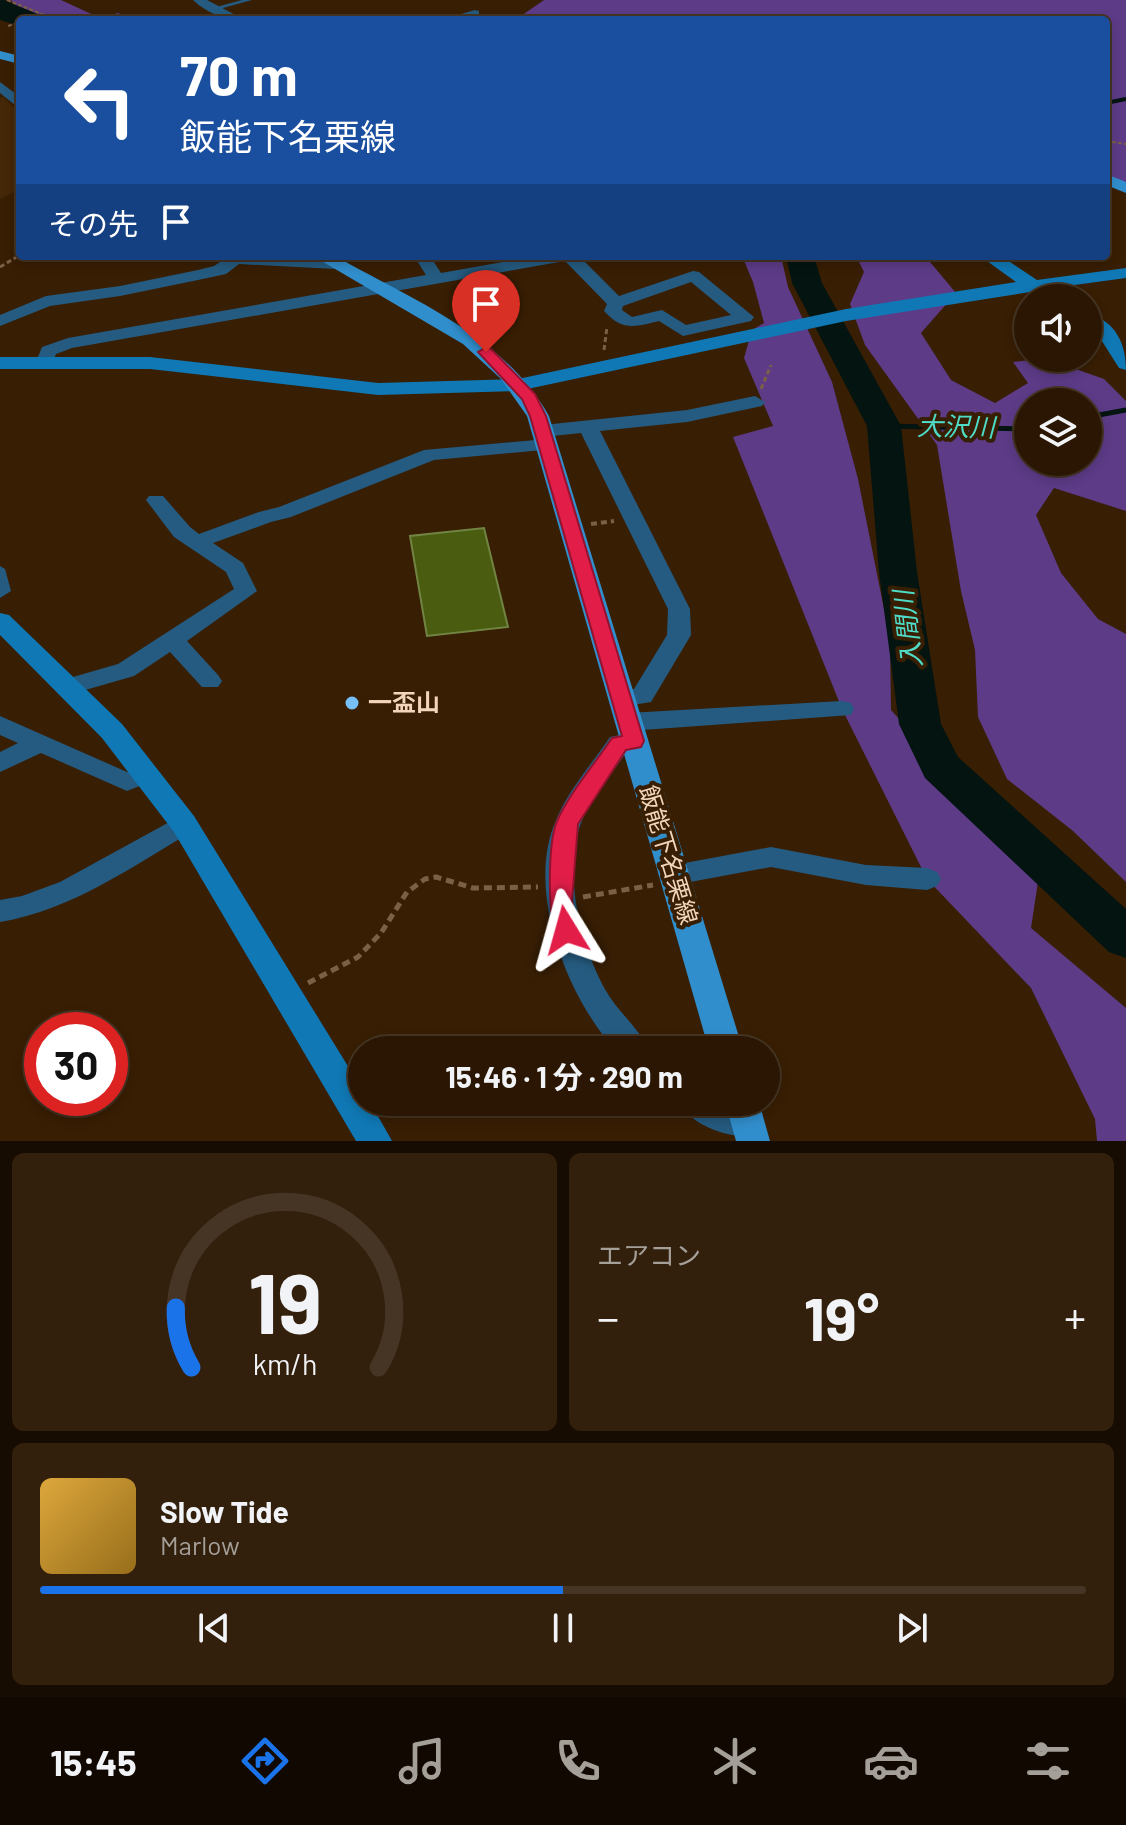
<!DOCTYPE html>
<html lang="ja">
<meta charset="utf-8">
<style>
body{margin:0;font-family:Barlow,"Noto Sans JP",sans-serif;background:#321f0c;color:#f1f3f6;height:100vh;display:flex;flex-direction:column;font-size:30px;white-space:nowrap}
*{box-sizing:border-box;margin:0}
p{font-size:26px;color:#a59f99}
.icon{flex:none;width:44px;height:44px;fill:none;stroke:currentColor;stroke-width:2;stroke-linecap:round;stroke-linejoin:round}
.map{position:relative;height:1141px;overflow:hidden}
.details{display:flex;flex-direction:column;gap:12px;padding:12px;background:#170c01;flex:1}
.details>*{flex:none}
.hud{position:absolute;left:16px;top:16px;width:1094px;height:244px;border-radius:8px;box-shadow:0 4px 12px #0003,0 0 0 2px #463524;background:#1a4fa0;color:#fff;overflow:hidden}
.buttons{position:absolute;left:1014px;top:284px;display:grid;gap:16px}
.buttons a{display:grid;place-items:center;width:88px;height:88px;border-radius:50%;background:#2a1602;box-shadow:0 4px 12px #0003,0 0 0 2px #463524;font-size:40px}
.speed{position:absolute;left:24px;top:1012px;display:flex;gap:16px;font-size:40px;font-weight:700;text-align:center}
.speed>*{display:grid;place-content:center;width:104px;height:104px;border-radius:50%;background:#2a1602;box-shadow:0 4px 12px #0003,0 0 0 2px #463524;line-height:1}
.speed .limit{border:12px solid #d22;background:#fff;color:#111}
.pin{position:absolute;display:grid;place-items:center;width:68px;height:68px;color:#fff;margin:-82px -34px;border-radius:50% 50% 50% 0;rotate:-45deg;box-shadow:0 0 8px #0007}
.pin .icon{rotate:45deg}
.me{position:absolute;width:88px;margin:-44px;rotate:352deg;stroke-linejoin:round;filter:drop-shadow(0 0 6px #0008)}
.turn{display:flex;align-items:center;gap:28px;height:168px;padding:0 32px;font-size:36px}
.turn .icon{width:104px;height:104px;stroke-width:2.5}
.turn b{display:block;font-size:56px;line-height:68px}
.then{display:flex;align-items:center;height:76px;padding:0 32px;background:#0003;gap:16px;font-size:30px}
.big{font-size:60px;font-weight:700;line-height:1.1}
.details .card{flex:1;display:flex;flex-direction:column;justify-content:center;gap:12px;min-width:0;padding:0 28px;border-radius:12px;background:#321f0c}
.details .dial{align-items:center;gap:0}
.dial svg{height:208px;overflow:visible;fill:none;stroke:#463524;stroke-width:7;stroke-linecap:round;text-anchor:middle}
.dial text{fill:#f1f3f6;stroke:none}
.song{display:flex;align-items:center;gap:24px}
.cover{width:96px;height:96px;border-radius:12px;background:linear-gradient(135deg,hsl(40 70% 55%),hsl(40 70% 35%))}
.played{height:8px;border-radius:4px;background:linear-gradient(90deg,#1a73e8 50%,#463524 50%)}
.keys{display:flex;justify-content:space-around;direction:ltr}
.heat{display:flex;justify-content:space-between;align-items:center;font-size:44px;direction:ltr}
.details .tiles{flex:1;display:grid;gap:12px;grid-template-columns:1fr 1fr}
.card:last-child{grid-column:span 2}
.trip{position:absolute;left:348px;top:1036px;width:432px;height:80px;border-radius:40px;background:#2a1602;box-shadow:0 4px 12px #0003,0 0 0 2px #463524;font-weight:700;line-height:80px;text-align:center}
.tabs{display:flex;height:128px;justify-content:space-around;align-items:center;background:#110901;color:#a59f99}
.tabs .icon{width:56px;height:56px}
.tabs .current{color:#1a73e8}
.tabs b{font-size:36px;color:#f1f3f6}
.map>svg:first-child{display:block}
.built{fill:#442707}
.forest{fill:#5d3b87;fill-rule:evenodd}
.water{fill:#031411}
.lines{fill:none;stroke-linecap:round;stroke-linejoin:round}
.stream-far1{stroke:#031411;stroke-width:4}
.stream{stroke:#031411;stroke-width:5}
.river{fill:#031411;fill-rule:evenodd}
.building{fill:#4a5c0f;stroke:#718442;stroke-width:2}
.path-far3{stroke:#7b6046;stroke-width:2;stroke-dasharray:4 2;stroke-linecap:butt}
.path-far2{stroke:#7b6046;stroke-width:3;stroke-dasharray:5 3;stroke-linecap:butt}
.path-far1{stroke:#7b6046;stroke-width:4;stroke-dasharray:6 4;stroke-linecap:butt}
.path{stroke:#7b6046;stroke-width:5;stroke-dasharray:8 5;stroke-linecap:butt}
.lane{fill:#255b80;fill-rule:evenodd}
.street{fill:#255b80;fill-rule:evenodd}
.secondary{fill:#1078b4;fill-rule:evenodd}
.primary{fill:#318ecc;fill-rule:evenodd}
.route{fill:#e11d48;stroke:#92132f;stroke-width:2}
.poi-dot{fill:#76c0f7;stroke:#381e03;stroke-width:3}
.labels{text-anchor:middle;stroke-width:8;stroke-linejoin:round;paint-order:stroke}
.poi-label{font-size:24px;font-weight:bold;fill:#f3d5bc;stroke:#381e03;text-anchor:start}
.street-label{font-size:24px;fill:#f3d5bc;stroke:#381e03}
.water-label{font-size:26px;font-style:italic;fill:#4edcc8;stroke:#381e03}
</style>
<div class="map">
<svg width="1126" height="1141" viewBox="0 0 1126 1141">
<rect width="100%" height="100%" fill="#381e03"/>
<!-- built -->
<path class="built" d="M3,97L20,114V189L0,199V98Z"/>
<!-- forest -->
<g class="forest">
<path d="M11,0H61L100,18L118,13L135,20H52L14,5Z"/>
<path d="M544,0H1126V186L1106,176V20H515Z"/>
<path d="M742,256H781L788,287L832,382L858,479L890,639L891,710L1039,875L1031,928L1126,1008V1141H1097L1095,1119L1031,988L927,879L842,709L733,437L773,426L744,358L752,330L764,323L753,282Z"/>
<path d="M856,256H925L956,293L921,333L951,380L995,403L1028,383L1013,362L1045,358L1104,379L1126,401V511L1054,488L1036,515L1061,573L1098,619L1126,634V882L1073,831L1007,779L978,717L975,650L961,591L937,445L865,345L850,304L864,272ZM1028,402H1088V462H1028Z"/>
</g>
<!-- water -->
<path class="water" d="M0,0H4L52,20H20V26L0,20Z"/>
<g class="lines">
<!-- stream-far1 -->
<path class="stream-far1" d="M1106,103L1126,99"/>
<!-- stream -->
<g class="stream">
<path d="M1088,417L1126,410"/>
<path d="M884,426L1028,429"/>
</g>
<!-- river -->
<path class="river" d="M786,256H814L822,283L901,426L917,572L941,724L958,757L1126,909V958L1109,952L925,778L899,724L879,572L867,426L792,283Z"/>
</g>
<!-- building -->
<path class="building" d="M484,528L508,627L427,636L410,536Z"/>
<g class="lines">
<!-- path-far3 -->
<g class="path-far3">
<path d="M7,0L44,15"/>
<path d="M27,20L41,15"/>
<path d="M8,26L20,22"/>
<path d="M1106,141L1126,144"/>
</g>
<!-- path-far2 -->
<g class="path-far2">
<path d="M0,267L20,255"/>
<path d="M604,350L607,327"/>
<path d="M761,389L771,365"/>
</g>
<!-- path-far1 -->
<path class="path-far1" d="M591,524L614,521"/>
<!-- path -->
<g class="path">
<path d="M583,897L653,885"/>
<path d="M308,983L358,957L381,933L407,892L425,879L436,877L473,888L538,887"/>
</g>
<!-- lane -->
<g class="lane">
<path d="M242,0H252L212,11L209,9Z"/>
<path d="M0,566L5,569L11,591L0,598Z"/>
</g>
<!-- street -->
<g class="street">
<path d="M193,0H207L245,20C225,20 208,14 193,0Z"/>
<path d="M475,10L479,11V17L441,20Z"/>
<path d="M0,82L20,97V109L0,93Z"/>
<path d="M229,256L336,259L344,264L336,269L239,264L226,274L198,280L120,296L50,306L0,326V315L46,296L120,286L198,270L214,266Z"/>
<path d="M414,256H430L441,273L536,256H579L619,296L693,271L699,272L754,317L751,321L683,336L659,321C635,327 622,331 604,311L607,304L565,261L72,348L56,354L51,366H39L36,362L42,347L68,338L426,275ZM691,282L731,315L686,325L662,310L632,317L622,310L623,306Z"/>
<path d="M755,396L765,402L762,406L687,422L600,431L690,609L691,635L651,702L621,707L612,705L609,699L612,693L634,689L667,635L668,609L581,433L543,437L533,431L543,425L687,410Z"/>
<path d="M547,439L554,441L557,445L554,449L434,460L291,517L271,522L213,543L243,563L257,591L187,641L218,675L222,681L218,687H202L170,652L134,676L68,695L59,693L56,687L59,681L118,664L234,589L226,572L174,537L146,500L149,496H163L190,527L199,534L259,512L279,507L424,450Z"/>
<path d="M842,701L851,703L854,709L851,715L628,731L619,728L616,722L619,716L628,713Z"/>
<path d="M0,716L127,772L146,765L155,768L159,774L155,780L127,791L41,753L0,772V752L18,743L0,735Z"/>
<path d="M634,732L643,735L646,741L643,747L627,751C613,773 594,794 583,818C561,868 580,945 606,991C618,1012 639,1028 649,1050H615C567,996 525,891 556,820C569,789 592,764 610,737Z"/>
<path d="M184,814L193,817L197,824L193,831C131,867 72,910 0,922V900L22,896L60,882Z"/>
<path d="M771,847L866,865L927,868L937,872L941,879L937,886L927,890L866,885L771,867L674,885L664,882L660,875L664,868L674,865Z"/>
<path d="M679,1102H721L760,1115L765,1125L760,1135C735,1141 691,1127 679,1102Z"/>
</g>
<!-- secondary -->
<g class="secondary">
<path d="M980,256H1001L1037,280L1126,268V278L1045,289L1037,294L1030,292L846,321L518,391L378,395L150,369H0V357H150L378,383L518,379L846,309L1016,282Z"/>
<path d="M1088,314C1116,321 1126,344 1126,370L1119,368L1100,338L1088,329Z"/>
<path d="M0,613L9,615L122,724L194,816L362,1089V1102H370L392,1141H356L174,832L102,738L0,635Z"/>
</g>
<!-- primary -->
<g class="primary">
<path d="M0,51L20,56V64L0,59Z"/>
<path d="M1106,174L1126,182V193L1106,185Z"/>
<path d="M313,256H335C413,300 503,335 549,416L743,1050H709L527,416L501,379L463,344Z"/>
<path d="M725,1102H759L770,1141H736Z"/>
</g>
</g>
<!-- route -->
<path class="route" d="M486,347L491,349L535,394L546,416L644,741L641,747L626,750L578,824L572,901L577,930L574,937L566,939L557,937C547,916 548,842 557,821C570,792 594,765 612,738L622,736L530,416L522,399L478,352Z"/>
<!-- markers -->
<circle class="poi-dot" cx="352" cy="703" r="8"/>
<g class="labels">
<!-- poi labels -->
<g class="poi-label">
<text x="368" y="711">一盃山</text>
</g>
<!-- street labels -->
<g class="street-label">
<text transform="translate(668 855) rotate(73)" y="8">飯能下名栗線</text>
</g>
<!-- water labels -->
<g class="water-label">
<text transform="translate(956 427) rotate(1)" y="9">大沢川</text>
<text transform="translate(908 629) rotate(-97)" y="9">入間川</text>
</g>
</g>
</svg>
<div class="buttons">
<a><svg class="icon" aria-label="sound" viewBox="0 0 24 24"><path d="M4 9h4l5-4v14l-5-4H4zM17 9q2 3 0 6"/></svg></a>
<a><svg class="icon" aria-label="layers" viewBox="0 0 24 24"><path d="M12 4l9 5-9 5-9-5zM3 14l9 5 9-5"/></svg></a>
</div>
<div class="speed"><div class="limit">30</div></div>
<div class="pin" style="left:486px;top:352px;background:#d93025"><svg class="icon" aria-label="arrive" viewBox="0 0 24 24"><path d="M6 21V4h12l-3 4 3 4H6"/></svg></div>
<svg class="me" style="left:566px;top:930px" viewBox="-20 -20 40 40"><path d="M0-17L14 15 0 8-14 15z" fill="#e11d48" stroke="#fff" stroke-width="4"/></svg>
<div class="trip">15:46 · 1 分 · 290 m</div>
<div class="hud">
<div class="turn"><svg class="icon" aria-label="left" viewBox="0 0 24 24"><path d="M17 20v-9H6M10 6l-5 5 5 5"/></svg><div><b>70 m</b>飯能下名栗線</div></div>
<div class="then">その先<svg class="icon" aria-label="arrive" viewBox="0 0 24 24"><path d="M6 21V4h12l-3 4 3 4H6"/></svg></div>
</div>
</div>
<section class="details">
<div class="tiles">
<div class="card dial"><svg viewBox="0 0 100 80">
<path d="M14 69A42 42 0 1 1 86 69"/>
<path d="M14 69A42 42 0 0 1 8 46" stroke="#1a73e8"/>
<text x="50" y="56" font-size="32" font-weight="700">19</text>
<text x="50" y="72" font-size="11">km/h</text>
</svg></div>
<div class="card"><p>エアコン</p>
<div class="heat"><a>−</a><b class="big">19°</b><a>+</a></div>
</div>
<div class="card">
<div class="song"><i class="cover"></i><div><b>Slow Tide</b><p>Marlow</p></div></div>
<div class="played"></div>
<div class="keys"><svg class="icon" aria-label="previous" viewBox="0 0 24 24"><path d="M18 5L8 12l10 7zM5 5v14"/></svg><svg class="icon" aria-label="pause" viewBox="0 0 24 24"><path d="M8 5v14M16 5v14"/></svg><svg class="icon" aria-label="next" viewBox="0 0 24 24"><path d="M6 5l10 7-10 7zM19 5v14"/></svg></div>
</div>
</div>
</section>
<nav class="tabs">
<b>15:45</b>
<svg class="icon current" aria-label="directions" viewBox="0 0 24 24"><path d="M12 3l9 9-9 9-9-9zM9 14v-3h6M13 9l2 2-2 2"/></svg>
<svg class="icon" aria-label="music" viewBox="0 0 24 24"><path d="M9 18V5l10-2v13"/><circle cx="6" cy="18" r="3"/><circle cx="16" cy="16" r="3"/></svg>
<svg class="icon" aria-label="phone" viewBox="0 0 24 24"><path d="M5 4h4l2 5-3 2q2 4 5 5l2-3 5 2v4C11 20 4 13 5 4z"/></svg>
<svg class="icon" aria-label="climate" viewBox="0 0 24 24"><path d="M12 3v18M4 7l16 10M4 17L20 7"/></svg>
<svg class="icon" aria-label="car" viewBox="0 0 24 24"><path d="M5 17H2v-5l4-1 3-4h7l3 4 3 1v5h-3M9 17h6M6 11h13"/><circle cx="7" cy="17" r="2"/><circle cx="17" cy="17" r="2"/></svg>
<svg class="icon" aria-label="filters" viewBox="0 0 24 24"><path d="M4 7h16M4 17h16"/><circle cx="9" cy="7" r="2"/><circle cx="15" cy="17" r="2"/></svg>
</nav>
